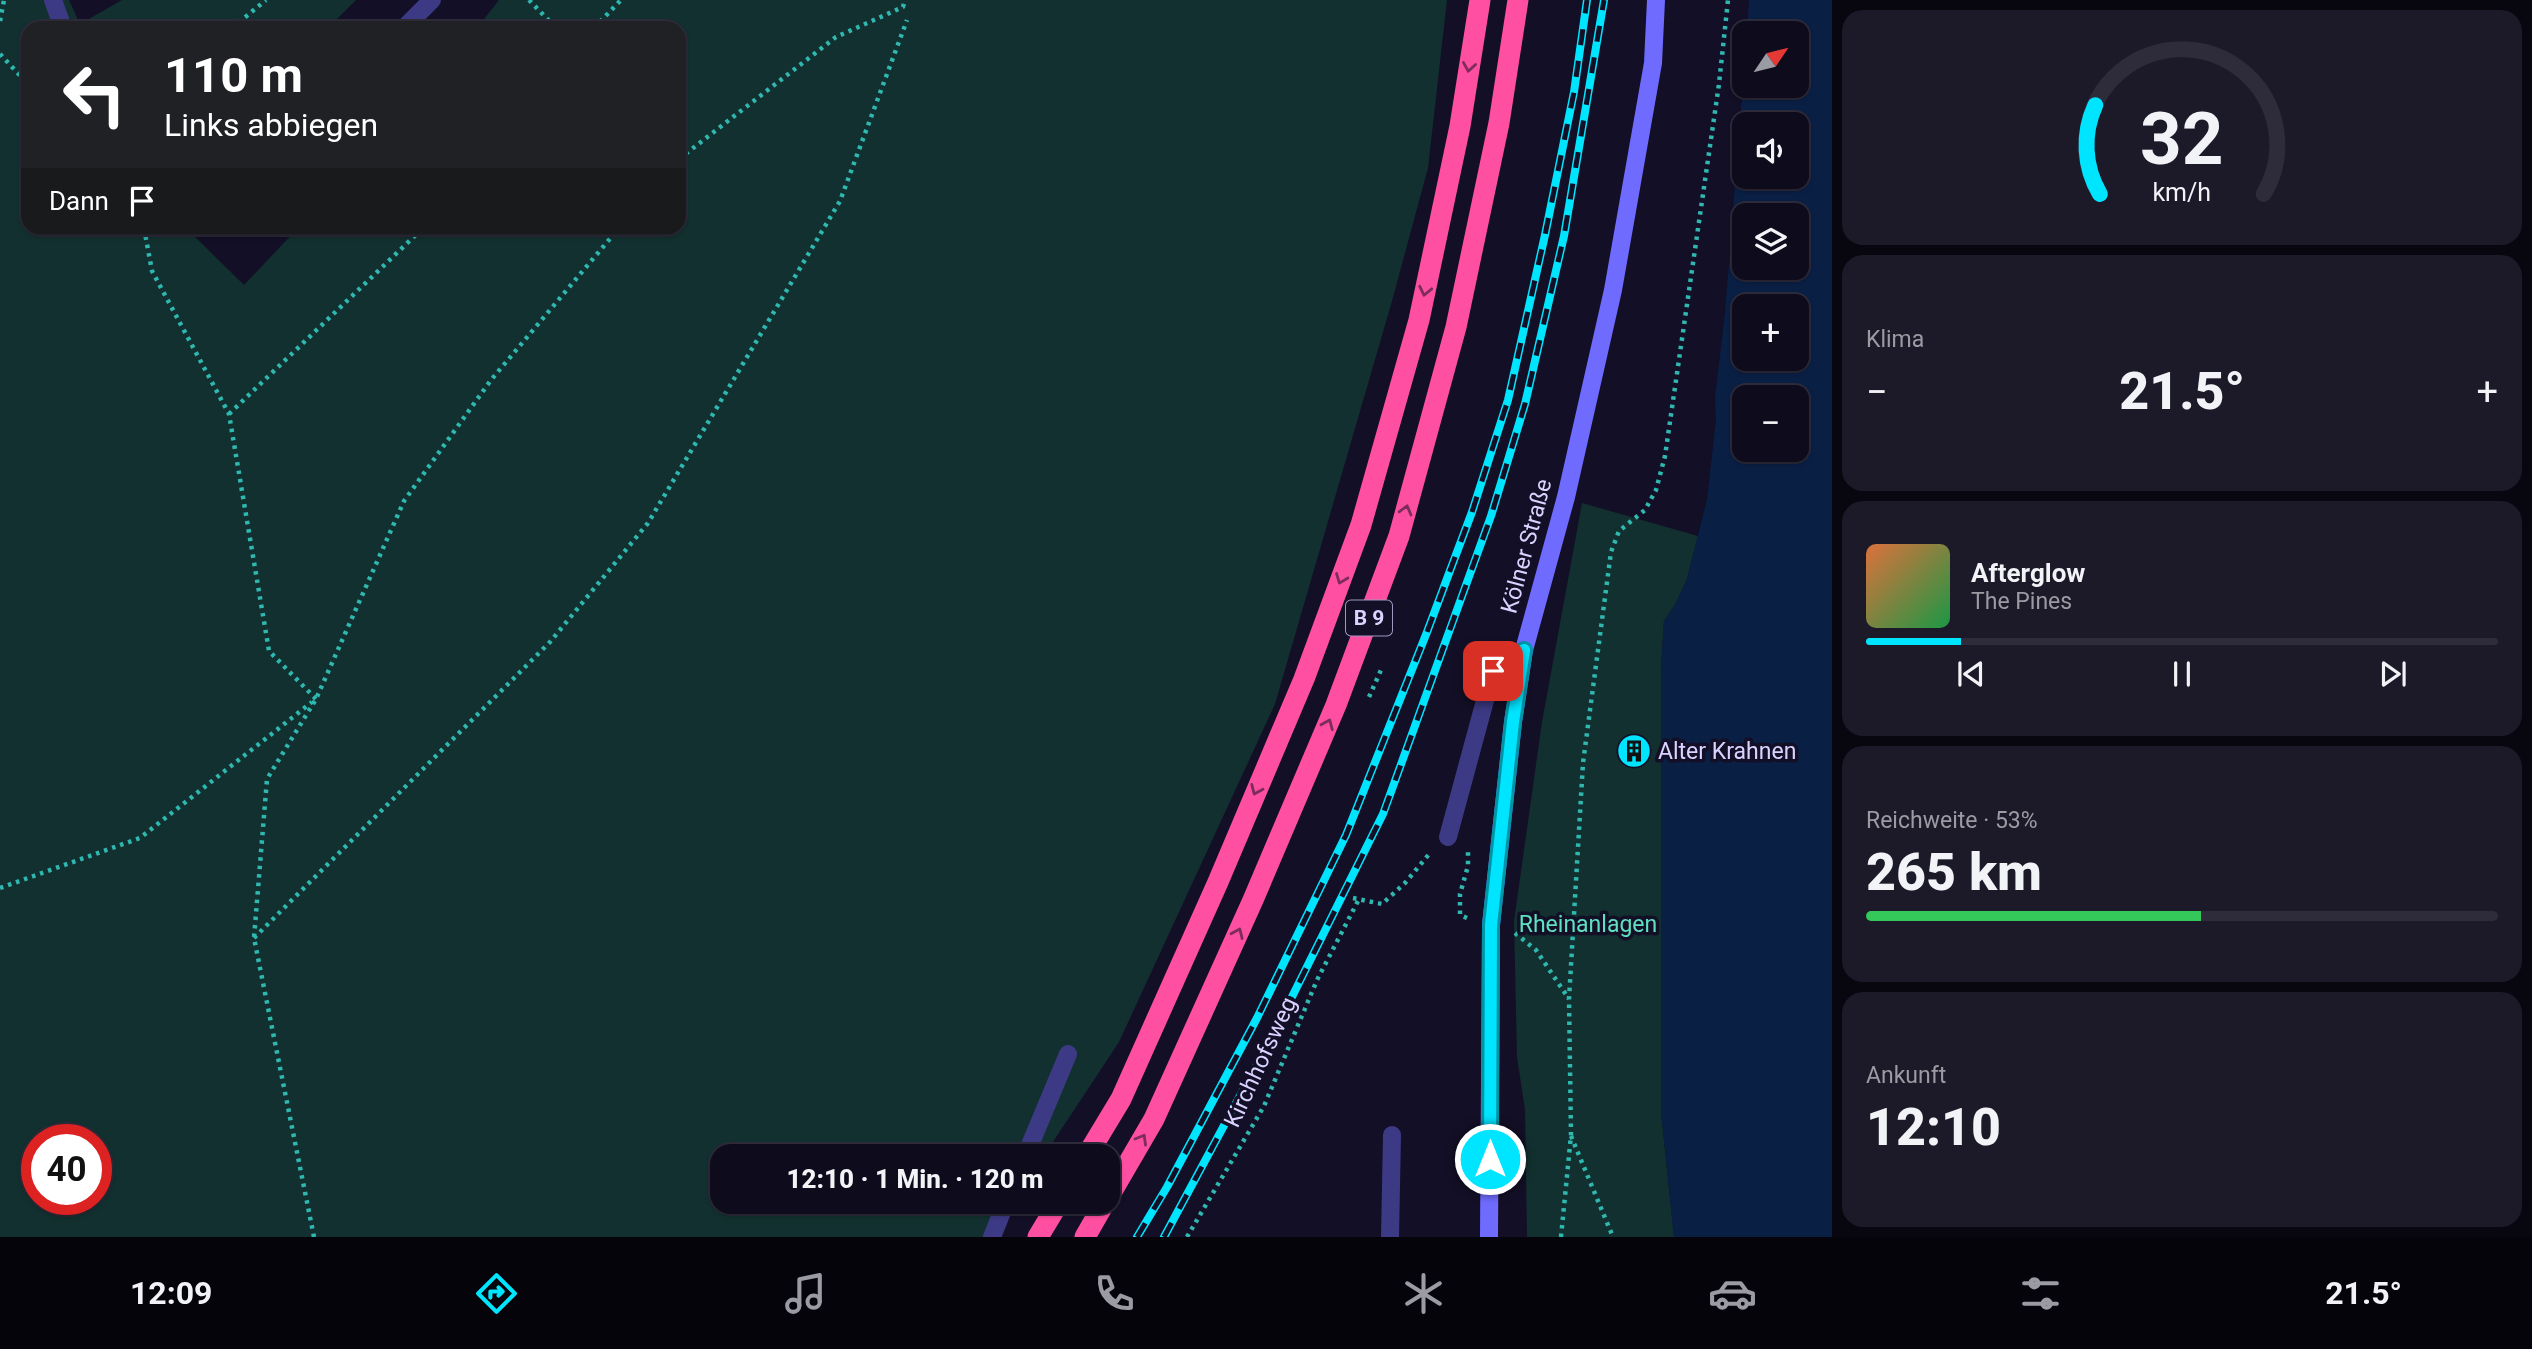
<!DOCTYPE html>
<html lang="de">
<meta charset="utf-8">
<style>
body{margin:0;font-family:Roboto,sans-serif;background:#1c1929;color:#f1f3f6;height:100vh;display:flex;flex-direction:column;font-size:26px;white-space:nowrap}
*{box-sizing:border-box;margin:0}
p{font-size:23px;color:#9b9ba3}
.icon{flex:none;width:38px;height:38px;fill:none;stroke:currentColor;stroke-width:2;stroke-linecap:round;stroke-linejoin:round}
.map{position:relative;flex:1;overflow:hidden}
.side{display:flex;flex-direction:column;gap:10px;padding:10px;background:#08060f;width:700px}
.side>*{flex:none}
.hud{position:absolute;left:21px;top:21px;width:665px;height:214px;border-radius:21px;box-shadow:0 2px 5px #0004,0 0 0 2px #2e2b3b;background:#202124;color:#fff;overflow:hidden}
.needle{width:46px;rotate:55deg}
.tools{position:absolute;left:1732px;top:21px;display:grid;gap:14px}
.tools a{display:grid;place-items:center;width:77px;height:77px;border-radius:14px;background:#0e0b1c;box-shadow:0 2px 5px #0004,0 0 0 2px #2e2b3b;font-size:35px}
.speed{position:absolute;left:21px;top:1124px;display:flex;gap:14px;font-size:35px;font-weight:700;text-align:center}
.speed>*{display:grid;place-content:center;width:91px;height:91px;border-radius:50%;background:#0e0b1c;box-shadow:0 2px 5px #0004,0 0 0 2px #2e2b3b;line-height:1}
.speed .limit{border:10px solid #d22;background:#fff;color:#111}
.pin{position:absolute;display:grid;place-items:center;width:60px;height:60px;color:#fff;margin:-30px;border-radius:14px;box-shadow:0 4px 10px #0006}
.me{position:absolute;width:77px;margin:-38px;rotate:0deg;stroke-linejoin:round;filter:drop-shadow(0 0 5px #0008)}
.turn{display:flex;align-items:center;gap:24px;height:147px;padding:0 28px;font-size:32px}
.turn .icon{width:91px;height:91px;stroke-width:2.5}
.turn b{display:block;font-size:49px;line-height:60px}
.then{display:flex;align-items:center;height:66px;padding:0 28px;background:#0003;gap:14px;font-size:26px}
.big{font-size:52px;font-weight:800;line-height:1.1}
.side .widget{flex:1;display:flex;flex-direction:column;justify-content:center;gap:10px;min-width:0;padding:0 24px;border-radius:21px;background:#1c1929}
.side .dial{align-items:center;gap:0}
.dial svg{height:182px;overflow:visible;fill:none;stroke:#2e2b3b;stroke-width:7;stroke-linecap:round;text-anchor:middle}
.dial text{fill:#f1f3f6;stroke:none}
.song{display:flex;align-items:center;gap:21px}
.cover{width:84px;height:84px;border-radius:10px;background:linear-gradient(135deg,hsl(20 70% 55%),hsl(140 70% 35%))}
.played{height:7px;border-radius:4px;background:linear-gradient(90deg,#00e5ff 15%,#2e2b3b 15%)}
.keys{display:flex;justify-content:space-around;direction:ltr}
.heat{display:flex;justify-content:space-between;align-items:center;font-size:38px;direction:ltr}
.charge{height:10px;border-radius:5px;background:linear-gradient(90deg,#34c759 53%,#2e2b3b 0)}
.trip{position:absolute;left:710px;top:1144px;width:410px;height:70px;border-radius:21px;background:#0e0b1c;box-shadow:0 2px 5px #0004,0 0 0 2px #2e2b3b;font-weight:800;line-height:70px;text-align:center}
.tabs{display:flex;height:112px;justify-content:space-around;align-items:center;background:#06040b;color:#9b9ba3}
.tabs .icon{width:49px;height:49px}
.tabs .active{color:#00e5ff}
.tabs b{font-size:32px;color:#f1f3f6}
main{display:flex;flex:1;min-height:0}
.map>svg:first-child{display:block}
.green{fill:#12302f;fill-rule:evenodd}
.water{fill:#0a1f44;fill-rule:evenodd}
.lines{fill:none;stroke-linecap:round;stroke-linejoin:round}
.path{stroke:#2fb8b0;stroke-width:4.5;stroke-dasharray:3.5 5;stroke-linecap:butt}
.lane{stroke:#3d3a85;stroke-width:18}
.secondary{stroke:#6f6bff;stroke-width:18}
.highway{stroke:#ff4fa3;stroke-width:21}
.rail-casing{stroke:#00e5ff;stroke-width:8}
.rail{stroke:#130f26;stroke-width:5;stroke-dasharray:16;stroke-linecap:butt}
.highway-bridge{stroke:#ff4fa3;stroke-width:21}
.oneway{stroke:#7d2c5e}
.route-casing{stroke:#0095a6;stroke-width:18}
.route{stroke:#00e5ff;stroke-width:12}
.labels{text-anchor:middle;stroke-width:7;stroke-linejoin:round;paint-order:stroke}
.shield{fill:#130f26;stroke:#9e99be;stroke-width:2}
.shield-label{font-size:21px;font-weight:bold;fill:#d9d4ff}
.street-label{font-size:23px;fill:#d9d4ff;stroke:#130f26}
.poi-label{font-size:23px;fill:#d9d4ff;stroke:#130f26;text-anchor:start}
.park-label{font-size:23px;fill:#5fe0c0;stroke:#130f26}
</style>
<main>
<div class="map">
<svg width="1832" height="1237" viewBox="0 0 1832 1237">
<rect width="100%" height="100%" fill="#130f26"/>
<!-- green -->
<g class="green">
<path d="M0,0H69L80,24L122,0H356L328,28H28V228H186L244,285L298,228H679V28H477L499,0H1447L1428,168L1392,301L1275,704L1119,1042L1043,1157H723V1202H1013L990,1237H0ZM37,1139H96V1199H37Z"/>
<path d="M1582,503L1698,536L1687,579L1675,605L1664,621L1661,669V1111L1674,1237H1527L1525,1110L1517,1057L1514,921L1542,722Z"/>
</g>
<!-- water -->
<path class="water" d="M1749,0H1832V1237H1674L1661,1111V669L1664,621L1675,605L1687,579L1707,499L1716,420L1715,398L1725,313L1745,58V86H1797V33H1747ZM1745,124H1797V177H1745ZM1745,215H1797V268H1745ZM1745,306H1797V359H1745ZM1745,397H1797V450H1745Z"/>
<g class="lines">
<!-- path -->
<g class="path">
<path d="M529,0L556,28"/>
<path d="M0,21L4,0"/>
<path d="M232,28L266,0"/>
<path d="M594,28L621,0"/>
<path d="M0,54L28,84"/>
<path d="M679,159L836,37L903,7L905,0"/>
<path d="M144,228L152,271L229,414L269,651L316,699"/>
<path d="M229,414L423,228"/>
<path d="M1369,697L1381,670"/>
<path d="M0,888L140,838L312,702"/>
<path d="M1353,898L1382,904L1405,883L1430,853"/>
<path d="M1467,918L1460,915V894L1468,866V849"/>
<path d="M1515,933L1536,950L1569,999"/>
<path d="M254,938L550,642L648,523L840,201L907,20"/>
<path d="M1571,1136L1613,1237"/>
<path d="M314,1237L254,938L267,779L316,699L404,501L491,380L619,228"/>
<path d="M1187,1237L1264,1106L1317,980L1359,899"/>
<path d="M1561,1237L1571,1135L1569,999L1583,763L1611,552L1619,531L1645,510L1656,490L1665,456L1719,84L1728,0"/>
</g>
<!-- lane -->
<g class="lane">
<path d="M53,0L63,28"/>
<path d="M404,28L432,0"/>
<path d="M1448,837L1493,671L1524,650"/>
<path d="M1025,1157L1068,1054"/>
<path d="M992,1237L1006,1202"/>
<path d="M1390,1237L1392,1135"/>
</g>
<!-- secondary -->
<path class="secondary" d="M1489,1237L1491,925L1513,722L1524,650L1566,497L1613,290L1653,63L1656,0"/>
<!-- highway -->
<g class="highway">
<path d="M1086,1157L1121,1099L1218,882L1304,679L1361,525L1419,320L1460,126L1480,0"/>
<path d="M1038,1237L1059,1202"/>
<path d="M1085,1237L1105,1202"/>
</g>
<!-- rail casing -->
<g class="rail-casing">
<g id="rail">
<path d="M1137,1237L1167,1187L1257,1018L1346,835L1427,632L1472,512L1508,400L1545,235L1574,92L1587,0"/>
<path d="M1164,1237L1276,1029L1383,814L1491,516L1525,404L1564,236L1604,0"/>
</g>
</g>
<!-- rail -->
<use href="#rail" class="rail"/>
<!-- highway-bridge -->
<path class="highway-bridge" d="M1108,1198L1154,1119L1253,900L1336,705L1399,536L1456,327L1499,123L1518,0"/>
</g>
<!-- one-way arrows -->
<defs><path id="oneway-chevron" d="M-2-3.5L2.5 0L-2 3.5" fill="none" stroke-width="1.6" stroke-linecap="round" stroke-linejoin="round" transform="scale(1.75)"/></defs>
<g class="oneway">
<use href="#oneway-chevron" transform="translate(1469 67) rotate(99)"/>
<use href="#oneway-chevron" transform="translate(1425 291) rotate(102)"/>
<use href="#oneway-chevron" transform="translate(1406 510) rotate(-75)"/>
<use href="#oneway-chevron" transform="translate(1341 579) rotate(111)"/>
<use href="#oneway-chevron" transform="translate(1328 724) rotate(-67)"/>
<use href="#oneway-chevron" transform="translate(1256 790) rotate(113)"/>
<use href="#oneway-chevron" transform="translate(1238 933) rotate(-66)"/>
<use href="#oneway-chevron" transform="translate(1142 1139) rotate(-60)"/>
</g>
<g class="lines">
<!-- route casing -->
<g class="route-casing">
<path id="route" d="M1490,1159L1491,925L1513,722L1524,650L1493,671"/>
</g>
<!-- route -->
<use href="#route" class="route"/>
</g>
<!-- icons -->
<defs>
<g id="building-disc" transform="scale(1.75)"><circle r="9.5" fill="#00e5ff" stroke="#130f26"/><path d="M-4-6H4V6H1V3H-1V6H-4ZM-2.5-4.3h1.7v1.8h-1.7ZM.8-4.3h1.7v1.8H.8ZM-2.5-1h1.7V.8h-1.7ZM.8-1h1.7V.8H.8Z" fill="#111"/></g>
</defs>
<g fill-rule="evenodd">
<use href="#building-disc" x="1634" y="751"/>
</g>
<g class="labels">
<!-- shield labels -->
<rect class="shield" x="1346" y="600.5" width="46" height="35" rx="5"/>
<g class="shield-label">
<text x="1369" y="625">B 9</text>
</g>
<!-- street labels -->
<g class="street-label">
<text transform="translate(1526 546) rotate(-75)" y="8">Kölner Straße</text>
<text transform="translate(1260 1062) rotate(-65)" y="8">Kirchhofsweg</text>
</g>
<!-- poi labels -->
<g class="poi-label">
<text x="1658" y="759">Alter Krahnen</text>
</g>
<!-- park labels -->
<g class="park-label">
<text x="1588" y="932">Rheinanlagen</text>
</g>
</g>
</svg>
<div class="tools">
<a><svg class="needle" viewBox="-14 -14 28 28"><path d="M0-13l5 13h-10z" fill="#e53935"/><path d="M0 13l5-13h-10z" fill="#9b9ba3"/></svg></a>
<a><svg class="icon" aria-label="sound" viewBox="0 0 24 24"><path d="M4 9h4l5-4v14l-5-4H4zM17 9q2 3 0 6"/></svg></a>
<a><svg class="icon" aria-label="layers" viewBox="0 0 24 24"><path d="M12 4l9 5-9 5-9-5zM3 14l9 5 9-5"/></svg></a>
<a>+</a>
<a>−</a>
</div>
<div class="speed"><div class="limit">40</div></div>
<div class="pin" style="left:1493px;top:671px;background:#d93025"><svg class="icon" aria-label="arrive" viewBox="0 0 24 24"><path d="M6 21V4h12l-3 4 3 4H6"/></svg></div>
<svg class="me" style="left:1490px;top:1159px" viewBox="-20 -20 40 40"><circle r="17" fill="#00e5ff" stroke="#fff" stroke-width="3"/><path d="M0-11L8 9 0 5-8 9z" fill="#fff"/></svg>
<div class="trip">12:10 · 1 Min. · 120 m</div>
<div class="hud">
<div class="turn"><svg class="icon" aria-label="left" viewBox="0 0 24 24"><path d="M17 20v-9H6M10 6l-5 5 5 5"/></svg><div><b>110 m</b>Links abbiegen</div></div>
<div class="then">Dann<svg class="icon" aria-label="arrive" viewBox="0 0 24 24"><path d="M6 21V4h12l-3 4 3 4H6"/></svg></div>
</div>
</div>
<section class="side">
<div class="widget dial"><svg viewBox="0 0 100 80">
<path d="M14 69A42 42 0 1 1 86 69"/>
<path d="M14 69A42 42 0 0 1 12 30" stroke="#00e5ff"/>
<text x="50" y="56" font-size="32" font-weight="700">32</text>
<text x="50" y="72" font-size="11">km/h</text>
</svg></div>
<div class="widget"><p>Klima</p>
<div class="heat"><a>−</a><b class="big">21.5°</b><a>+</a></div>
</div>
<div class="widget">
<div class="song"><i class="cover"></i><div><b>Afterglow</b><p>The Pines</p></div></div>
<div class="played"></div>
<div class="keys"><svg class="icon" aria-label="previous" viewBox="0 0 24 24"><path d="M18 5L8 12l10 7zM5 5v14"/></svg><svg class="icon" aria-label="pause" viewBox="0 0 24 24"><path d="M8 5v14M16 5v14"/></svg><svg class="icon" aria-label="next" viewBox="0 0 24 24"><path d="M6 5l10 7-10 7zM19 5v14"/></svg></div>
</div>
<div class="widget"><p>Reichweite · 53%</p><b class="big">265 km</b><div class="charge"></div></div>
<div class="widget"><p>Ankunft</p><b class="big">12:10</b></div>
</section>
</main>
<nav class="tabs">
<b>12:09</b>
<svg class="icon active" aria-label="directions" viewBox="0 0 24 24"><path d="M12 3l9 9-9 9-9-9zM9 14v-3h6M13 9l2 2-2 2"/></svg>
<svg class="icon" aria-label="music" viewBox="0 0 24 24"><path d="M9 18V5l10-2v13"/><circle cx="6" cy="18" r="3"/><circle cx="16" cy="16" r="3"/></svg>
<svg class="icon" aria-label="phone" viewBox="0 0 24 24"><path d="M5 4h4l2 5-3 2q2 4 5 5l2-3 5 2v4C11 20 4 13 5 4z"/></svg>
<svg class="icon" aria-label="climate" viewBox="0 0 24 24"><path d="M12 3v18M4 7l16 10M4 17L20 7"/></svg>
<svg class="icon" aria-label="car" viewBox="0 0 24 24"><path d="M5 17H2v-5l4-1 3-4h7l3 4 3 1v5h-3M9 17h6M6 11h13"/><circle cx="7" cy="17" r="2"/><circle cx="17" cy="17" r="2"/></svg>
<svg class="icon" aria-label="filters" viewBox="0 0 24 24"><path d="M4 7h16M4 17h16"/><circle cx="9" cy="7" r="2"/><circle cx="15" cy="17" r="2"/></svg>
<b>21.5°</b>
</nav>
